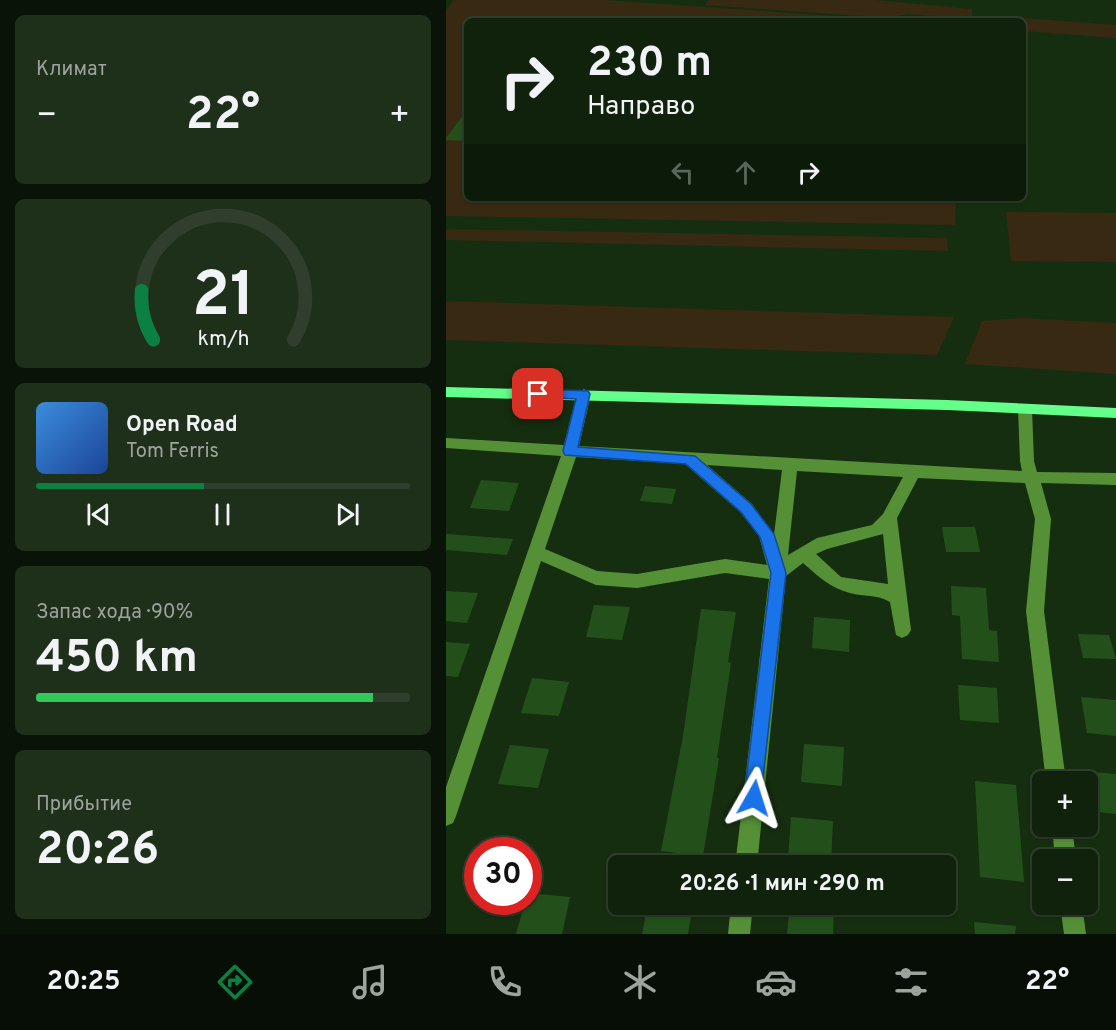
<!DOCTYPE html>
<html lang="ru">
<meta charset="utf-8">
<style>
body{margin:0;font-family:Overpass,sans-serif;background:#1e2f1a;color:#f1f3f6;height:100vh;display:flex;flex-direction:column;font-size:22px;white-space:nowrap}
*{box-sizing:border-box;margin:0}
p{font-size:20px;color:#9ca49d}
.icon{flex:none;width:33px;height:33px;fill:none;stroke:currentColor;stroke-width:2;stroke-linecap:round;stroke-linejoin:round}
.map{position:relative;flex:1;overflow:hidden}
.details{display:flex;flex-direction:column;gap:15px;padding:15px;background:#091307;width:446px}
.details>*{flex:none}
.hud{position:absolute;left:18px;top:18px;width:562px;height:183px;border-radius:9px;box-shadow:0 2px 4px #0004,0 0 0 2px #303f2d;background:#10220c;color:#f1f3f6;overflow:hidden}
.fabs{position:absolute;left:586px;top:771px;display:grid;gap:12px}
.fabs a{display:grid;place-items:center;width:66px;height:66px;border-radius:9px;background:#10220c;box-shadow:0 2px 4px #0004,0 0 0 2px #303f2d;font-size:30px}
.speed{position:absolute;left:18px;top:837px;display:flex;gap:12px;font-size:30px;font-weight:700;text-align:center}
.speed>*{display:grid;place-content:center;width:78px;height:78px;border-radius:50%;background:#10220c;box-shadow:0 2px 4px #0004,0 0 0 2px #303f2d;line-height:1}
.speed .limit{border:9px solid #d22;background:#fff;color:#111}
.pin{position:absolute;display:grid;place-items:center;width:51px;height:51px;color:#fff;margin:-26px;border-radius:12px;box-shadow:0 3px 9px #0006}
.me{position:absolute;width:66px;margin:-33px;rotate:6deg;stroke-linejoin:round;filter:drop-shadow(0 0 4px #0008)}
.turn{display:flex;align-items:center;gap:21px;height:126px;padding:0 24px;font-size:27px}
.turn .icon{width:78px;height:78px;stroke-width:2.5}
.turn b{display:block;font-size:42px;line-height:51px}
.lanes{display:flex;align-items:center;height:57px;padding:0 24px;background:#0003;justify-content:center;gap:30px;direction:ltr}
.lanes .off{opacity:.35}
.big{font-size:45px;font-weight:700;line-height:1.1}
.details .widget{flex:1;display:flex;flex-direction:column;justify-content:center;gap:9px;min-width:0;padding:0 21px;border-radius:9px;background:#1e2f1a}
.details .dial{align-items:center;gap:0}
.dial svg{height:156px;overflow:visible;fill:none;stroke:#303f2d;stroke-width:7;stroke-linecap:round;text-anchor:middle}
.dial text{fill:#f1f3f6;stroke:none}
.song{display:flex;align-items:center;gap:18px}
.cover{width:72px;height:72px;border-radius:9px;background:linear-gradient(135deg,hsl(210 70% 55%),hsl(220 70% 35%))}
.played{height:6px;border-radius:3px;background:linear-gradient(90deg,#0b8043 45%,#303f2d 45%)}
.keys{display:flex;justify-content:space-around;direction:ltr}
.heat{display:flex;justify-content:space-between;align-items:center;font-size:33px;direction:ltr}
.charge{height:9px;border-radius:4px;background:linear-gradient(90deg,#34c759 90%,#303f2d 0)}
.trip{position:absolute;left:162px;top:855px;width:348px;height:60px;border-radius:9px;background:#10220c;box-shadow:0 2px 4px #0004,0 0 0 2px #303f2d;font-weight:700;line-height:60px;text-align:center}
.tabs{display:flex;height:96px;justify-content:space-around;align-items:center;background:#060e05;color:#9ca49d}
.tabs .icon{width:42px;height:42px}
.tabs .active{color:#0b8043}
.tabs b{font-size:27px;color:#f1f3f6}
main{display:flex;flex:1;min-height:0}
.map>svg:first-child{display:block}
.green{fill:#382912}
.building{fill:#23501a}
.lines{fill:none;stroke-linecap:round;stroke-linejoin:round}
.minor{fill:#559037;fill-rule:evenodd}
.major{fill:#63ff8a;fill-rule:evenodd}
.route{fill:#1a73e8;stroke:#114b97;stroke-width:1.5}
</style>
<main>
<section class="details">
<div class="widget"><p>Климат</p>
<div class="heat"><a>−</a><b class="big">22°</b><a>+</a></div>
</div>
<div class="widget dial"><svg viewBox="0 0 100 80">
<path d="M14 69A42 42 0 1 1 86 69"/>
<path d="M14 69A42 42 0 0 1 8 44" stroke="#0b8043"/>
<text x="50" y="56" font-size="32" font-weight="700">21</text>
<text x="50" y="72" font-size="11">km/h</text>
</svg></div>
<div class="widget">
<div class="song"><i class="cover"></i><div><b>Open Road</b><p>Tom Ferris</p></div></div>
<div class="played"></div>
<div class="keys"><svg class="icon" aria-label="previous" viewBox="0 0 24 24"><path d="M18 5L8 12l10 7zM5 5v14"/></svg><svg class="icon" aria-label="pause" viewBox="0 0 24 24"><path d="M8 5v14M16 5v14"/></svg><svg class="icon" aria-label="next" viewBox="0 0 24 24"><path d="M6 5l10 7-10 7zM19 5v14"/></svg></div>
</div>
<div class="widget"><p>Запас хода · 90%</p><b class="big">450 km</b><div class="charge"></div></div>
<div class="widget"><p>Прибытие</p><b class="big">20:26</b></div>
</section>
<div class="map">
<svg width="671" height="934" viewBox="0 0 671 934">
<rect width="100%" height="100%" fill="#162e10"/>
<!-- green -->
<g class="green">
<path d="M8,0H158L462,21H21V198H510L509,225L0,216V10Z"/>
<path d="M263,0H429L526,9V19L461,14L444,18L259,5Z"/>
<path d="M576,18L670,25V38L578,31Z"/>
<path d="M560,212L670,213V262L565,261Z"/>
<path d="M0,229L501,238L502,251L0,240Z"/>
<path d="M0,301L508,317L491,355L0,340Z"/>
<path d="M575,318L670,323V374L519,364L536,321Z"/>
</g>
<!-- building -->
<g class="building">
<path d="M21,110V141L0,140V138Z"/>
<path d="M35,480L73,483L63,511L24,508Z"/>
<path d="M199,486L230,489L226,504L194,501Z"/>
<path d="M496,527H529L534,552H500Z"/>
<path d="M0,534L67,539L61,555L0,550Z"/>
<path d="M505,586L540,588L543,630L551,631L553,662L516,659L514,616L506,615Z"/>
<path d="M0,591L32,593L21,623L0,621Z"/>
<path d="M148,605L184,607L176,640L140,637Z"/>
<path d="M255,609L290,612L282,662L285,663L271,758H273L257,856L215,851L237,736Z"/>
<path d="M368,617L404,620L403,652L366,648Z"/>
<path d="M632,634L663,635L670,659L637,658Z"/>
<path d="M0,642L24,644L12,677L0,676Z"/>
<path d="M86,678L123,682L113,716L75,713Z"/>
<path d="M512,685L551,688L553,723L514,720Z"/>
<path d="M635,697L671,700V736L641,733Z"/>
<path d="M358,744L398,747L396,786L355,782Z"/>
<path d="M64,745L103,749L92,788L52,784Z"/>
<path d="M647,772L671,774V814L653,812Z"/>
<path d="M529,781L570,785L578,882L534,877Z"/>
<path d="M345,817L387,821L385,864L342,860Z"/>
<path d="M82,893L124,897L116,934H70L79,902H82Z"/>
<path d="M202,904H247L242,934H196Z"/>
<path d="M344,904L388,908L387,934H341Z"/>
<path d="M528,922L570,926L569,934H529Z"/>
</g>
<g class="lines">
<!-- minor -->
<g class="minor">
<path d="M138,389L145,394L133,446L576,471L574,461L572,409L579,404L586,409L588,461L591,472L671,473V485L595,483L605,519L598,611L620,782H600L580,611L589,519L579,483L472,478L451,518L465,630L462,635L456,638L450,635L444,602C431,594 418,597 404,593C384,588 372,576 357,563L340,576L311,866H289L323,579L279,573L191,588L150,585L95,561L10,816L7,823L0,826V787L115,456L0,448V438L118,445L131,394ZM130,457L239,464L294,512L313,536L321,565L279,559L191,574L151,571L99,549ZM261,465L336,470L328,535L306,504ZM351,471L457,477L437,514L426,525L371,538L342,555ZM437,534L442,584L395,577L370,554L381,549Z"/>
<path d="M606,826H626L630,860H609Z"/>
<path d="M285,904H307L304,934H282Z"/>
<path d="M614,904H636L640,934H618Z"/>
</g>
<!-- major -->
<path class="major" d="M0,387L501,400L671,408V418L501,410L0,397Z"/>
</g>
<!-- route -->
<path class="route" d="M92,389L142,391L144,394L132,447L249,456L305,504L328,534L340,573L314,804L308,807L301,804L298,798L325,573L314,537L295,512L240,464L119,455L117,451L130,399L87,397L85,394Z"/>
</svg>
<div class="fabs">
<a>+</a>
<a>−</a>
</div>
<div class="speed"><div class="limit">30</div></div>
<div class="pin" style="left:92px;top:394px;background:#d93025"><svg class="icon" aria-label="arrive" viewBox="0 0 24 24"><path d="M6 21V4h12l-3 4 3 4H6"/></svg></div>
<svg class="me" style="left:308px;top:798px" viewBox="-20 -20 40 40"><path d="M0-17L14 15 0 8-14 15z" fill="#1a73e8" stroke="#fff" stroke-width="4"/></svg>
<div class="trip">20:26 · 1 мин · 290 m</div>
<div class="hud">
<div class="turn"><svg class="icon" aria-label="right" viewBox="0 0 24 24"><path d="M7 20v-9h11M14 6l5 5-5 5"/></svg><div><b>230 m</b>Направо</div></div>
<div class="lanes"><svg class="icon off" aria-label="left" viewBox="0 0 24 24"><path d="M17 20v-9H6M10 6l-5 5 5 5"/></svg><svg class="icon off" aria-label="ahead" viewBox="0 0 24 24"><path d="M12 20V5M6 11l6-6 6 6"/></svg><svg class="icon" aria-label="right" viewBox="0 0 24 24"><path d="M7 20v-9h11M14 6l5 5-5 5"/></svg></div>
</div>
</div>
</main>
<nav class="tabs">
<b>20:25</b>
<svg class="icon active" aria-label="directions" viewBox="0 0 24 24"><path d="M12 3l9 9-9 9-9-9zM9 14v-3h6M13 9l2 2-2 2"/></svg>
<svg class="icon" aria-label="music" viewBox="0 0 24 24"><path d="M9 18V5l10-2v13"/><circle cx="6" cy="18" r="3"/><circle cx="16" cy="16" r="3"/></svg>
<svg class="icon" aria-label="phone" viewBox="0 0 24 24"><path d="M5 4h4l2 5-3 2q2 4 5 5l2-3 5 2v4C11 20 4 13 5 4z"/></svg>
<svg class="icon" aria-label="climate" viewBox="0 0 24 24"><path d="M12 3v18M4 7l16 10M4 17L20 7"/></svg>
<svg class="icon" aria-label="car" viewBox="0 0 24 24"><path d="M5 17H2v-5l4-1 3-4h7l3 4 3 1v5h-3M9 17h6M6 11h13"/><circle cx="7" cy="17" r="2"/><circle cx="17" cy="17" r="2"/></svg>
<svg class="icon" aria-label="filters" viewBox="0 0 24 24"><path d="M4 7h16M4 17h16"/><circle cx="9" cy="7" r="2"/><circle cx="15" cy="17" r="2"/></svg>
<b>22°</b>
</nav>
